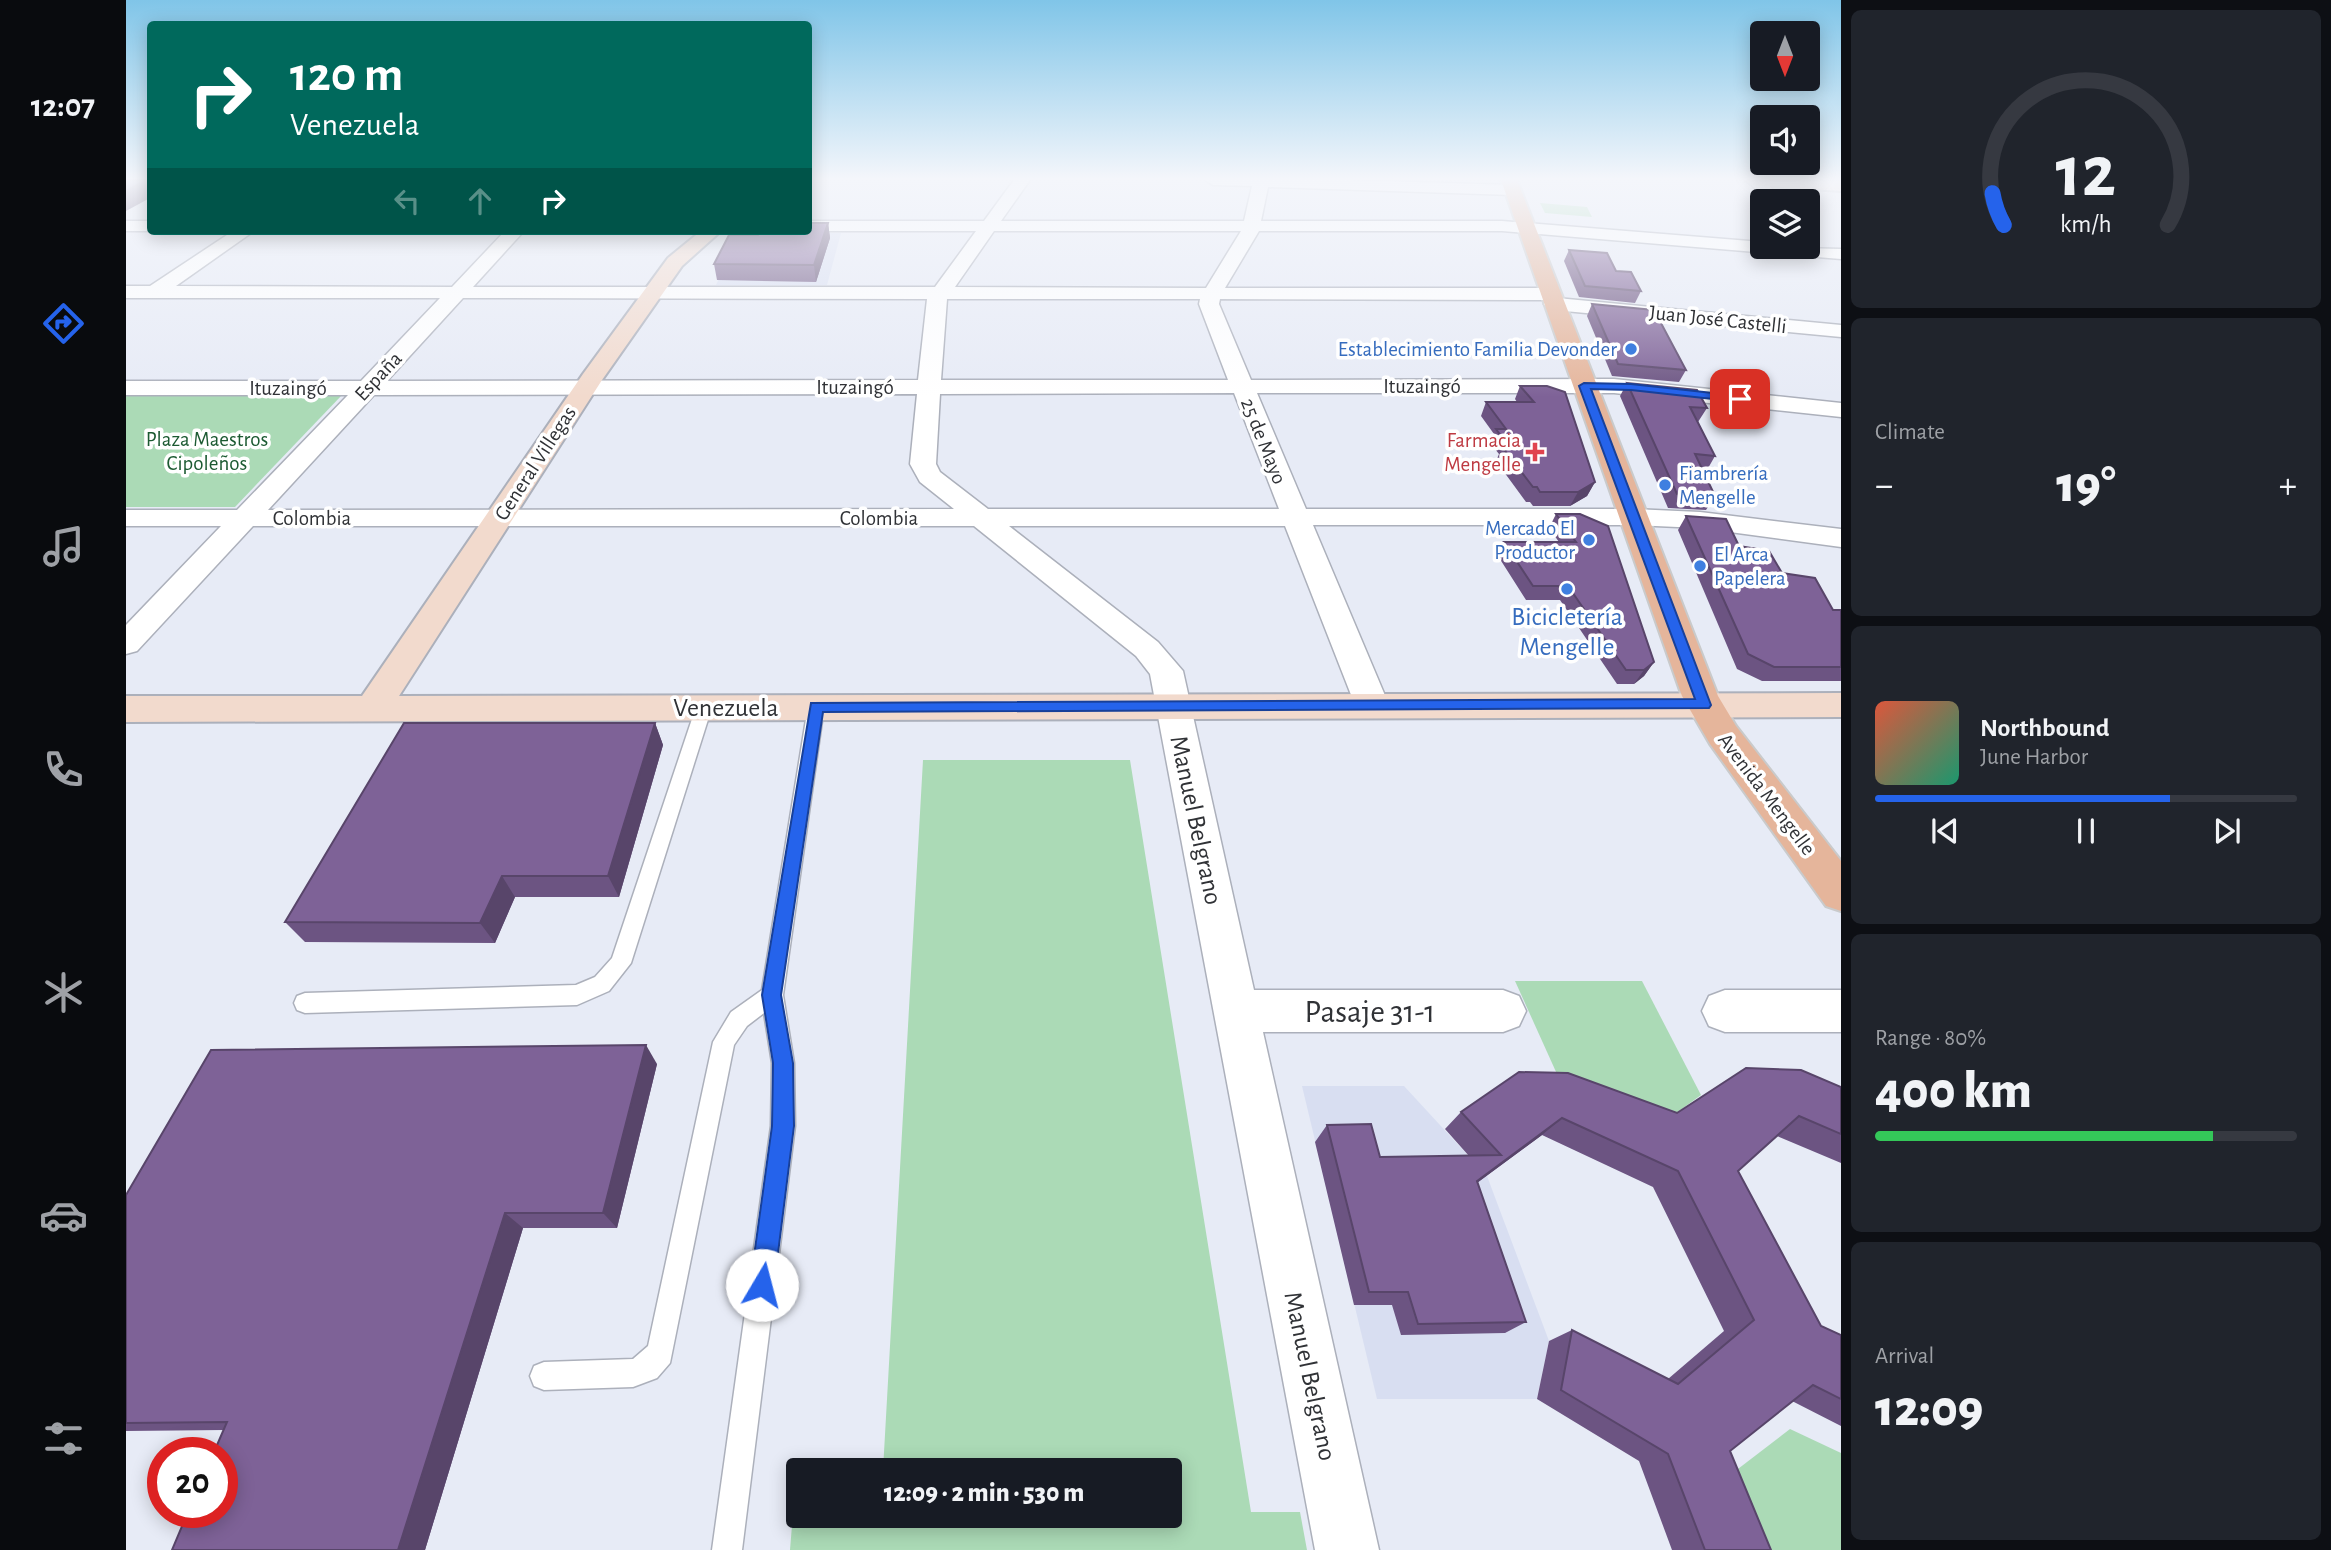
<!DOCTYPE html>
<meta charset="utf-8">
<style>
body{margin:0;font-family:"Alegreya Sans",sans-serif;background:#20242c;color:#f1f3f6;height:100vh;display:flex;flex-direction:column;font-size:26px;white-space:nowrap}
*{box-sizing:border-box;margin:0}
p{font-size:23px;color:#9ea1a6}
.icon{flex:none;width:38px;height:38px;fill:none;stroke:currentColor;stroke-width:2;stroke-linecap:round;stroke-linejoin:round}
.map{position:relative;flex:1;overflow:hidden}
.drawer{display:flex;flex-direction:column;gap:10px;padding:10px;background:#0d0f14;width:490px}
.drawer>*{flex:none}
.hud{position:absolute;left:21px;top:21px;width:665px;height:214px;border-radius:7px;box-shadow:0 4px 18px #0003;background:#00695c;color:#fff;overflow:hidden}
.needle{width:46px;rotate:180deg}
.tools{position:absolute;left:1624px;top:21px;display:grid;gap:14px}
.tools a{display:grid;place-items:center;width:70px;height:70px;border-radius:7px;background:#171b24;box-shadow:0 4px 18px #0003;font-size:35px}
.speed{position:absolute;left:21px;top:1437px;display:flex;gap:14px;font-size:35px;font-weight:700;text-align:center}
.speed>*{display:grid;place-content:center;width:91px;height:91px;border-radius:50%;background:#171b24;box-shadow:0 4px 18px #0003;line-height:1}
.speed .limit{border:10px solid #d22;background:#fff;color:#111}
.pin{position:absolute;display:grid;place-items:center;width:60px;height:60px;color:#fff;margin:-30px;border-radius:14px;box-shadow:0 4px 10px #0006}
.me{position:absolute;width:77px;margin:-38px;rotate:8deg;stroke-linejoin:round;filter:drop-shadow(0 0 5px #0008)}
.turn{display:flex;align-items:center;gap:24px;height:147px;padding:0 28px;font-size:32px}
.turn .icon{width:91px;height:91px;stroke-width:2.5}
.turn b{display:block;font-size:49px;line-height:60px}
.lanes{display:flex;align-items:center;height:66px;padding:0 28px;background:#0003;justify-content:center;gap:35px;direction:ltr}
.lanes .off{opacity:.35}
.big{font-size:52px;font-weight:800;line-height:1.1}
.drawer .tile{flex:1;display:flex;flex-direction:column;justify-content:center;gap:10px;min-width:0;padding:0 24px;border-radius:10px;background:#20242c}
.drawer .dial{align-items:center;gap:0}
.dial svg{height:182px;overflow:visible;fill:none;stroke:#363941;stroke-width:7;stroke-linecap:round;text-anchor:middle}
.dial text{fill:#f1f3f6;stroke:none}
.song{display:flex;align-items:center;gap:21px}
.cover{width:84px;height:84px;border-radius:10px;background:linear-gradient(135deg,hsl(10 70% 55%),hsl(160 70% 35%))}
.played{height:7px;border-radius:4px;background:linear-gradient(90deg,#2563eb 70%,#363941 70%)}
.keys{display:flex;justify-content:space-around;direction:ltr}
.heat{display:flex;justify-content:space-between;align-items:center;font-size:38px;direction:ltr}
.charge{height:10px;border-radius:5px;background:linear-gradient(90deg,#34c759 80%,#363941 0)}
.trip{position:absolute;left:660px;top:1458px;width:396px;height:70px;border-radius:7px;background:#171b24;box-shadow:0 4px 18px #0003;font-weight:800;line-height:70px;text-align:center}
main{display:flex;flex:1;min-height:0}
.menu{display:flex;flex-direction:column;width:126px;justify-content:space-around;align-items:center;background:#090b0e;color:#9ea1a6}
.menu .icon{width:49px;height:49px}
.menu .on{color:#2563eb}
.menu b{font-size:32px;color:#f1f3f6}
.map>svg:first-child{display:block}
.built{fill:#d8def1}
.green{fill:#abdab6}
.lines{fill:none;stroke-linecap:round;stroke-linejoin:round}
.lane-casing{stroke:#acb0bb;stroke-width:3}
.street-casing{stroke:#acb0bb;stroke-width:3}
.secondary-casing{stroke:#acb0bb;stroke-width:4}
.primary-casing{stroke:#c9cacb;stroke-width:4}
.lane{fill:#fff;fill-rule:evenodd}
.street{fill:#fff;fill-rule:evenodd}
.secondary{fill:#f2dacd;fill-rule:evenodd}
.primary{fill:#e5b59b;fill-rule:evenodd}
.wall{fill:#6c5482}
.shaded-wall{fill:#58456a}
.building{fill:#7e6297;stroke:#58456a;stroke-width:2}
.route{fill:#2563eb;stroke:#184099;stroke-width:2}
.shop-dot{fill:#3f7fe0;stroke:#fff;stroke-width:2.5}
.health-dot{fill:#e0444e;stroke:#fff;stroke-width:2.5}
.labels{text-anchor:middle;stroke-width:7;stroke-linejoin:round;paint-order:stroke}
.far-street-label{font-size:21px;fill:#303236;stroke:#fff}
.far-shop-label{font-size:21px;fill:#366cbe;stroke:#fff;text-anchor:end}
.far-park-label{font-size:21px;fill:#1c5a32;stroke:#fff}
.far-health-label{font-size:21px;fill:#be3a42;stroke:#fff;text-anchor:end}
.shop-label{font-size:26px;fill:#366cbe;stroke:#fff}
.street-label{font-size:26px;fill:#303236;stroke:#fff}
.near-street-label{font-size:32px;fill:#303236;stroke:#fff}
</style>
<main>
<nav class="menu">
<b>12:07</b>
<svg class="icon on" aria-label="directions" viewBox="0 0 24 24"><path d="M12 3l9 9-9 9-9-9zM9 14v-3h6M13 9l2 2-2 2"/></svg>
<svg class="icon" aria-label="music" viewBox="0 0 24 24"><path d="M9 18V5l10-2v13"/><circle cx="6" cy="18" r="3"/><circle cx="16" cy="16" r="3"/></svg>
<svg class="icon" aria-label="phone" viewBox="0 0 24 24"><path d="M5 4h4l2 5-3 2q2 4 5 5l2-3 5 2v4C11 20 4 13 5 4z"/></svg>
<svg class="icon" aria-label="climate" viewBox="0 0 24 24"><path d="M12 3v18M4 7l16 10M4 17L20 7"/></svg>
<svg class="icon" aria-label="car" viewBox="0 0 24 24"><path d="M5 17H2v-5l4-1 3-4h7l3 4 3 1v5h-3M9 17h6M6 11h13"/><circle cx="7" cy="17" r="2"/><circle cx="17" cy="17" r="2"/></svg>
<svg class="icon" aria-label="filters" viewBox="0 0 24 24"><path d="M4 7h16M4 17h16"/><circle cx="9" cy="7" r="2"/><circle cx="15" cy="17" r="2"/></svg>
</nav>
<div class="map">
<svg width="1715" height="1550" viewBox="0 0 1715 1550">
<rect width="100%" height="100%" fill="#e7ebf6"/>
<!-- built -->
<g class="built">
<path d="M615,233H715L701,285H590Z"/>
<path d="M1176,1086H1278L1361,1176L1423,1341L1411,1399H1251Z"/>
</g>
<!-- green -->
<g class="green">
<path d="M1414,203L1461,207L1466,217L1419,213Z"/>
<path d="M216,395L109,507H0V396Z"/>
<path d="M797,760H1004L1125,1512H1174L1181,1550H664L667,1513L1043,1516V1470H757Z"/>
<path d="M1389,981H1516L1575,1095L1527,1130L1440,1094Z"/>
<path d="M1664,1429L1715,1453V1550H1618L1591,1485Z"/>
</g>
<g class="lines">
<!-- lane casing -->
<g class="lane-casing">
<g id="lane">
<path d="M578,701L586,707L505,963L483,991L451,1005L179,1013L171,1010L168,1003L171,996L179,993L450,985L469,977L486,958L570,707Z"/>
<path d="M690,701L698,707L657,995L668,1063L669,1126L616,1550H586L645,1126L646,1063L638,1013L621,1026L608,1045L544,1363L531,1378L507,1387L418,1390L408,1386L404,1376L408,1366L418,1362L507,1359L522,1346L587,1042L605,1012L636,990L682,707Z"/>
</g>
</g>
<!-- street casing -->
<g class="street-casing">
<g id="street">
<path d="M888,180H904L875,221H1118L1126,186L1087,185L1079,180H1223L1386,185L1394,190L1386,195L1142,187L1135,221H1376L1636,242V247L1715,249V259L1376,231H1133L1099,288H1424L1434,294L1431,298L1715,325V337L1428,310L1421,308L1418,304L1421,300L1094,299L1093,304L1125,380L1488,379L1715,403V417L1488,393H1131L1180,509H1507L1574,512L1715,529V547L1574,528L1507,525H1187L1263,705L1258,713L1246,717L1234,713L1229,705L1159,526H883L1032,642L1057,671L1128,990H1377L1393,996L1400,1011L1393,1026L1377,1032H1137L1253,1550H1189L1024,674L1010,656L848,526H127L11,651L0,654V625L95,526H0V510H111L222,395H0V381H235L314,298H0V286H24L107,231H128L50,286L326,287L379,231H398L347,287H809L850,231H682V221H858ZM868,231H1115L1080,288L829,287ZM337,298L801,299L792,380L261,381ZM1074,299L1073,304L1102,380H815L821,299ZM1108,393L1153,509H862L814,472L810,464L814,394ZM791,394L784,464L794,482L828,509L142,510L248,395Z"/>
<path d="M1621,180H1638L1657,201H1640Z"/>
<path d="M0,221H24L25,231H0Z"/>
<path d="M1599,990H1715V1032H1599L1583,1026L1576,1011L1583,996Z"/>
</g>
</g>
<!-- secondary casing -->
<g class="secondary-casing">
<g id="secondary">
<path d="M1619,180L1715,181V191L1627,185Z"/>
<path d="M575,231H595L556,266L476,380L273,696L1715,693V717L0,722V696H236L457,374L542,258Z"/>
</g>
</g>
<!-- primary casing -->
<g class="primary-casing">
<path id="primary" d="M1375,180H1391L1592,696L1610,726L1715,861V911L1700,906L1584,744L1556,696Z"/>
</g>
<!-- lane -->
<use href="#lane" class="lane"/>
<!-- street -->
<use href="#street" class="street"/>
<!-- secondary -->
<use href="#secondary" class="secondary"/>
<!-- primary -->
<use href="#primary" class="primary"/>
</g>
<!-- wall -->
<g class="wall">
<path d="M702,223L704,238L690,282L591,280L588,264L632,235L682,231Z"/>
<path d="M1443,250L1490,271L1515,291L1509,303L1453,297L1438,261Z"/>
<path d="M1466,304L1560,370L1553,382L1486,376L1461,316Z"/>
<path d="M1501,383L1581,408L1572,422L1589,456L1581,470H1577L1589,496L1580,510L1542,508L1494,396Z"/>
<path d="M1394,386H1421L1469,482L1461,496L1444,506H1407L1404,502H1400L1370,461L1373,454L1364,443L1368,434L1355,416L1360,402H1391L1389,399Z"/>
<path d="M1430,514H1454L1528,662L1518,676L1508,684H1491L1434,600H1400L1372,556L1378,542H1433L1423,528Z"/>
<path d="M1560,516L1613,546L1656,573L1707,610H1715V681H1636L1611,669L1552,530Z"/>
<path d="M529,723L537,745L493,897H389L369,943L179,942L159,922Z"/>
<path d="M531,1064L491,1228H397L299,1550H46L98,1430L0,1431V1195Z"/>
<path d="M1715,1087V1163L1651,1136L1612,1171L1695,1326L1715,1335V1426L1666,1401L1604,1451L1645,1550H1546L1513,1461L1411,1399L1423,1341L1446,1330L1542,1379L1598,1331L1527,1187L1416,1135L1351,1183L1400,1322L1379,1333L1275,1335L1266,1305H1228L1189,1142L1201,1125L1254,1157L1343,1156L1319,1129L1335,1112L1551,1113Z"/>
</g>
<!-- shaded-wall -->
<g class="shaded-wall">
<path d="M20,180H24V198L0,211V191Z"/>
<path d="M702,223L704,238L690,282L688,265Z"/>
<path d="M1469,482L1461,496L1444,506L1452,492Z"/>
<path d="M1528,662L1518,676L1508,684L1518,670Z"/>
<path d="M529,723L537,745L493,897L482,876Z"/>
<path d="M376,876L389,897L369,943L354,923Z"/>
<path d="M520,1045L531,1064L491,1228L477,1213Z"/>
<path d="M1436,1118L1416,1135L1333,1196L1351,1181Z"/>
<path d="M379,1213L397,1228L299,1550H272Z"/>
</g>
<!-- building -->
<g class="building">
<path d="M0,180H20L0,191Z"/>
<path d="M682,223H702L688,265L588,264L603,235H632L634,231H682Z"/>
<path d="M1443,250L1481,253L1490,271L1505,272L1515,291L1459,286Z"/>
<path d="M1466,304L1528,310L1560,370L1492,364Z"/>
<path d="M1501,383L1571,390L1581,408L1564,407L1589,456L1569,454L1589,496L1551,494Z"/>
<path d="M1394,386H1421L1439,392L1469,482L1452,492H1414L1411,487H1407L1376,447H1383L1370,429H1380L1360,402H1408Z"/>
<path d="M1430,514H1454L1482,526L1528,662L1518,670H1500L1442,586H1407L1378,542H1450Z"/>
<path d="M1560,516L1600,519L1613,546L1643,551L1656,573L1689,578L1707,610H1715V667H1648L1622,654Z"/>
<path d="M278,723H529L482,876H376L354,923L159,922Z"/>
<path d="M520,1045L477,1213H379L272,1550H46L62,1512H96V1452H88L101,1422L0,1423V1195L85,1050Z"/>
<path d="M1620,1068L1675,1070L1715,1087V1134L1673,1116L1612,1171L1695,1326L1715,1335V1399L1687,1385L1604,1451L1645,1550H1579L1542,1454L1435,1390L1446,1330L1552,1384L1628,1320L1552,1171L1436,1118L1351,1181L1400,1322L1292,1324L1282,1292H1243L1201,1125L1245,1124L1254,1157L1375,1155L1335,1112L1393,1072L1442,1073L1551,1113Z"/>
</g>
<!-- sky -->
<linearGradient id="sky" x2="0" y2="1"><stop stop-color="#80c5e8"/><stop offset="0.45" stop-color="#f4f6fb"/><stop offset="1" stop-color="#f4f6fb" stop-opacity="0"/></linearGradient>
<rect width="1715" height="397" fill="url(#sky)"/>
<!-- route -->
<path class="route" d="M1458,383L1505,384L1614,396L1619,399L1614,402L1505,390L1465,389L1585,705L1583,708L697,712L655,995L667,1063L668,1126L648,1285L644,1294L636,1297L628,1294L624,1285L646,1126L647,1063L636,995L685,703L1569,699L1453,386Z"/>
<!-- markers -->
<g class="shop-dot">
<circle cx="1505" cy="349" r="7"/>
<circle cx="1539" cy="485" r="7"/>
<circle cx="1463" cy="540" r="7"/>
<circle cx="1574" cy="566" r="7"/>
<circle cx="1441" cy="589" r="7"/>
</g>
<path class="health-dot" d="M1405.5 441.5h7v7h7v7h-7v7h-7v-7h-7v-7h7z"/>
<g class="labels">
<!-- far-street labels -->
<g class="far-street-label">
<text transform="translate(1592 319) rotate(6)" y="7">Juan José Castelli</text>
<text transform="translate(252 376) rotate(-47)" y="7">España</text>
<text x="1296" y="393">Ituzaingó</text>
<text x="729" y="394">Ituzaingó</text>
<text x="162" y="395">Ituzaingó</text>
<text transform="translate(1138 441) rotate(68)" y="7">25 de Mayo</text>
<text transform="translate(409 463) rotate(-57)" y="7">General Villegas</text>
<text x="186" y="525">Colombia</text>
<text x="753" y="525">Colombia</text>
<text transform="translate(1641 794) rotate(53)" y="7">Avenida Mengelle</text>
</g>
<!-- far-shop labels -->
<g class="far-shop-label">
<text x="1491" y="356">Establecimiento Familia Devonder</text>
<text x="1553" y="480" text-anchor="start">Fiambrería<tspan x="1553" dy="24">Mengelle</tspan></text>
<text x="1449" y="535">Mercado El<tspan x="1449" dy="24">Productor</tspan></text>
<text x="1588" y="561" text-anchor="start">El Arca<tspan x="1588" dy="24">Papelera</tspan></text>
</g>
<!-- far-park labels -->
<g class="far-park-label">
<text x="81" y="446">Plaza Maestros<tspan x="81" dy="24">Cipoleños</tspan></text>
</g>
<!-- far-health labels -->
<g class="far-health-label">
<text x="1395" y="447">Farmacia<tspan x="1395" dy="24">Mengelle</tspan></text>
</g>
<!-- shop labels -->
<g class="shop-label">
<text x="1441" y="625">Bicicletería<tspan x="1441" dy="30">Mengelle</tspan></text>
</g>
<!-- street labels -->
<g class="street-label">
<text x="600" y="716">Venezuela</text>
<text transform="translate(1071 820) rotate(78)" y="9">Manuel Belgrano</text>
<text transform="translate(1185 1376) rotate(78)" y="9">Manuel Belgrano</text>
</g>
<!-- near-street labels -->
<g class="near-street-label">
<text x="1244" y="1022">Pasaje 31-1</text>
</g>
</g>
</svg>
<div class="tools">
<a><svg class="needle" viewBox="-14 -14 28 28"><path d="M0-13l5 13h-10z" fill="#e53935"/><path d="M0 13l5-13h-10z" fill="#9ea1a6"/></svg></a>
<a><svg class="icon" aria-label="sound" viewBox="0 0 24 24"><path d="M4 9h4l5-4v14l-5-4H4zM17 9q2 3 0 6"/></svg></a>
<a><svg class="icon" aria-label="layers" viewBox="0 0 24 24"><path d="M12 4l9 5-9 5-9-5zM3 14l9 5 9-5"/></svg></a>
</div>
<div class="speed"><div class="limit">20</div></div>
<div class="pin" style="left:1614px;top:399px;background:#d93025"><svg class="icon" aria-label="arrive" viewBox="0 0 24 24"><path d="M6 21V4h12l-3 4 3 4H6"/></svg></div>
<svg class="me" style="left:636px;top:1285px" viewBox="-20 -20 40 40"><circle r="19" fill="#fff"/><path d="M0-13L10 11 0 6-10 11z" fill="#2563eb"/></svg>
<div class="trip">12:09 · 2 min · 530 m</div>
<div class="hud">
<div class="turn"><svg class="icon" aria-label="right" viewBox="0 0 24 24"><path d="M7 20v-9h11M14 6l5 5-5 5"/></svg><div><b>120 m</b>Venezuela</div></div>
<div class="lanes"><svg class="icon off" aria-label="left" viewBox="0 0 24 24"><path d="M17 20v-9H6M10 6l-5 5 5 5"/></svg><svg class="icon off" aria-label="ahead" viewBox="0 0 24 24"><path d="M12 20V5M6 11l6-6 6 6"/></svg><svg class="icon" aria-label="right" viewBox="0 0 24 24"><path d="M7 20v-9h11M14 6l5 5-5 5"/></svg></div>
</div>
</div>
<section class="drawer">
<div class="tile dial"><svg viewBox="0 0 100 80">
<path d="M14 69A42 42 0 1 1 86 69"/>
<path d="M14 69A42 42 0 0 1 9 55" stroke="#2563eb"/>
<text x="50" y="56" font-size="32" font-weight="700">12</text>
<text x="50" y="72" font-size="11">km/h</text>
</svg></div>
<div class="tile"><p>Climate</p>
<div class="heat"><a>−</a><b class="big">19°</b><a>+</a></div>
</div>
<div class="tile">
<div class="song"><i class="cover"></i><div><b>Northbound</b><p>June Harbor</p></div></div>
<div class="played"></div>
<div class="keys"><svg class="icon" aria-label="previous" viewBox="0 0 24 24"><path d="M18 5L8 12l10 7zM5 5v14"/></svg><svg class="icon" aria-label="pause" viewBox="0 0 24 24"><path d="M8 5v14M16 5v14"/></svg><svg class="icon" aria-label="next" viewBox="0 0 24 24"><path d="M6 5l10 7-10 7zM19 5v14"/></svg></div>
</div>
<div class="tile"><p>Range · 80%</p><b class="big">400 km</b><div class="charge"></div></div>
<div class="tile"><p>Arrival</p><b class="big">12:09</b></div>
</section>
</main>
